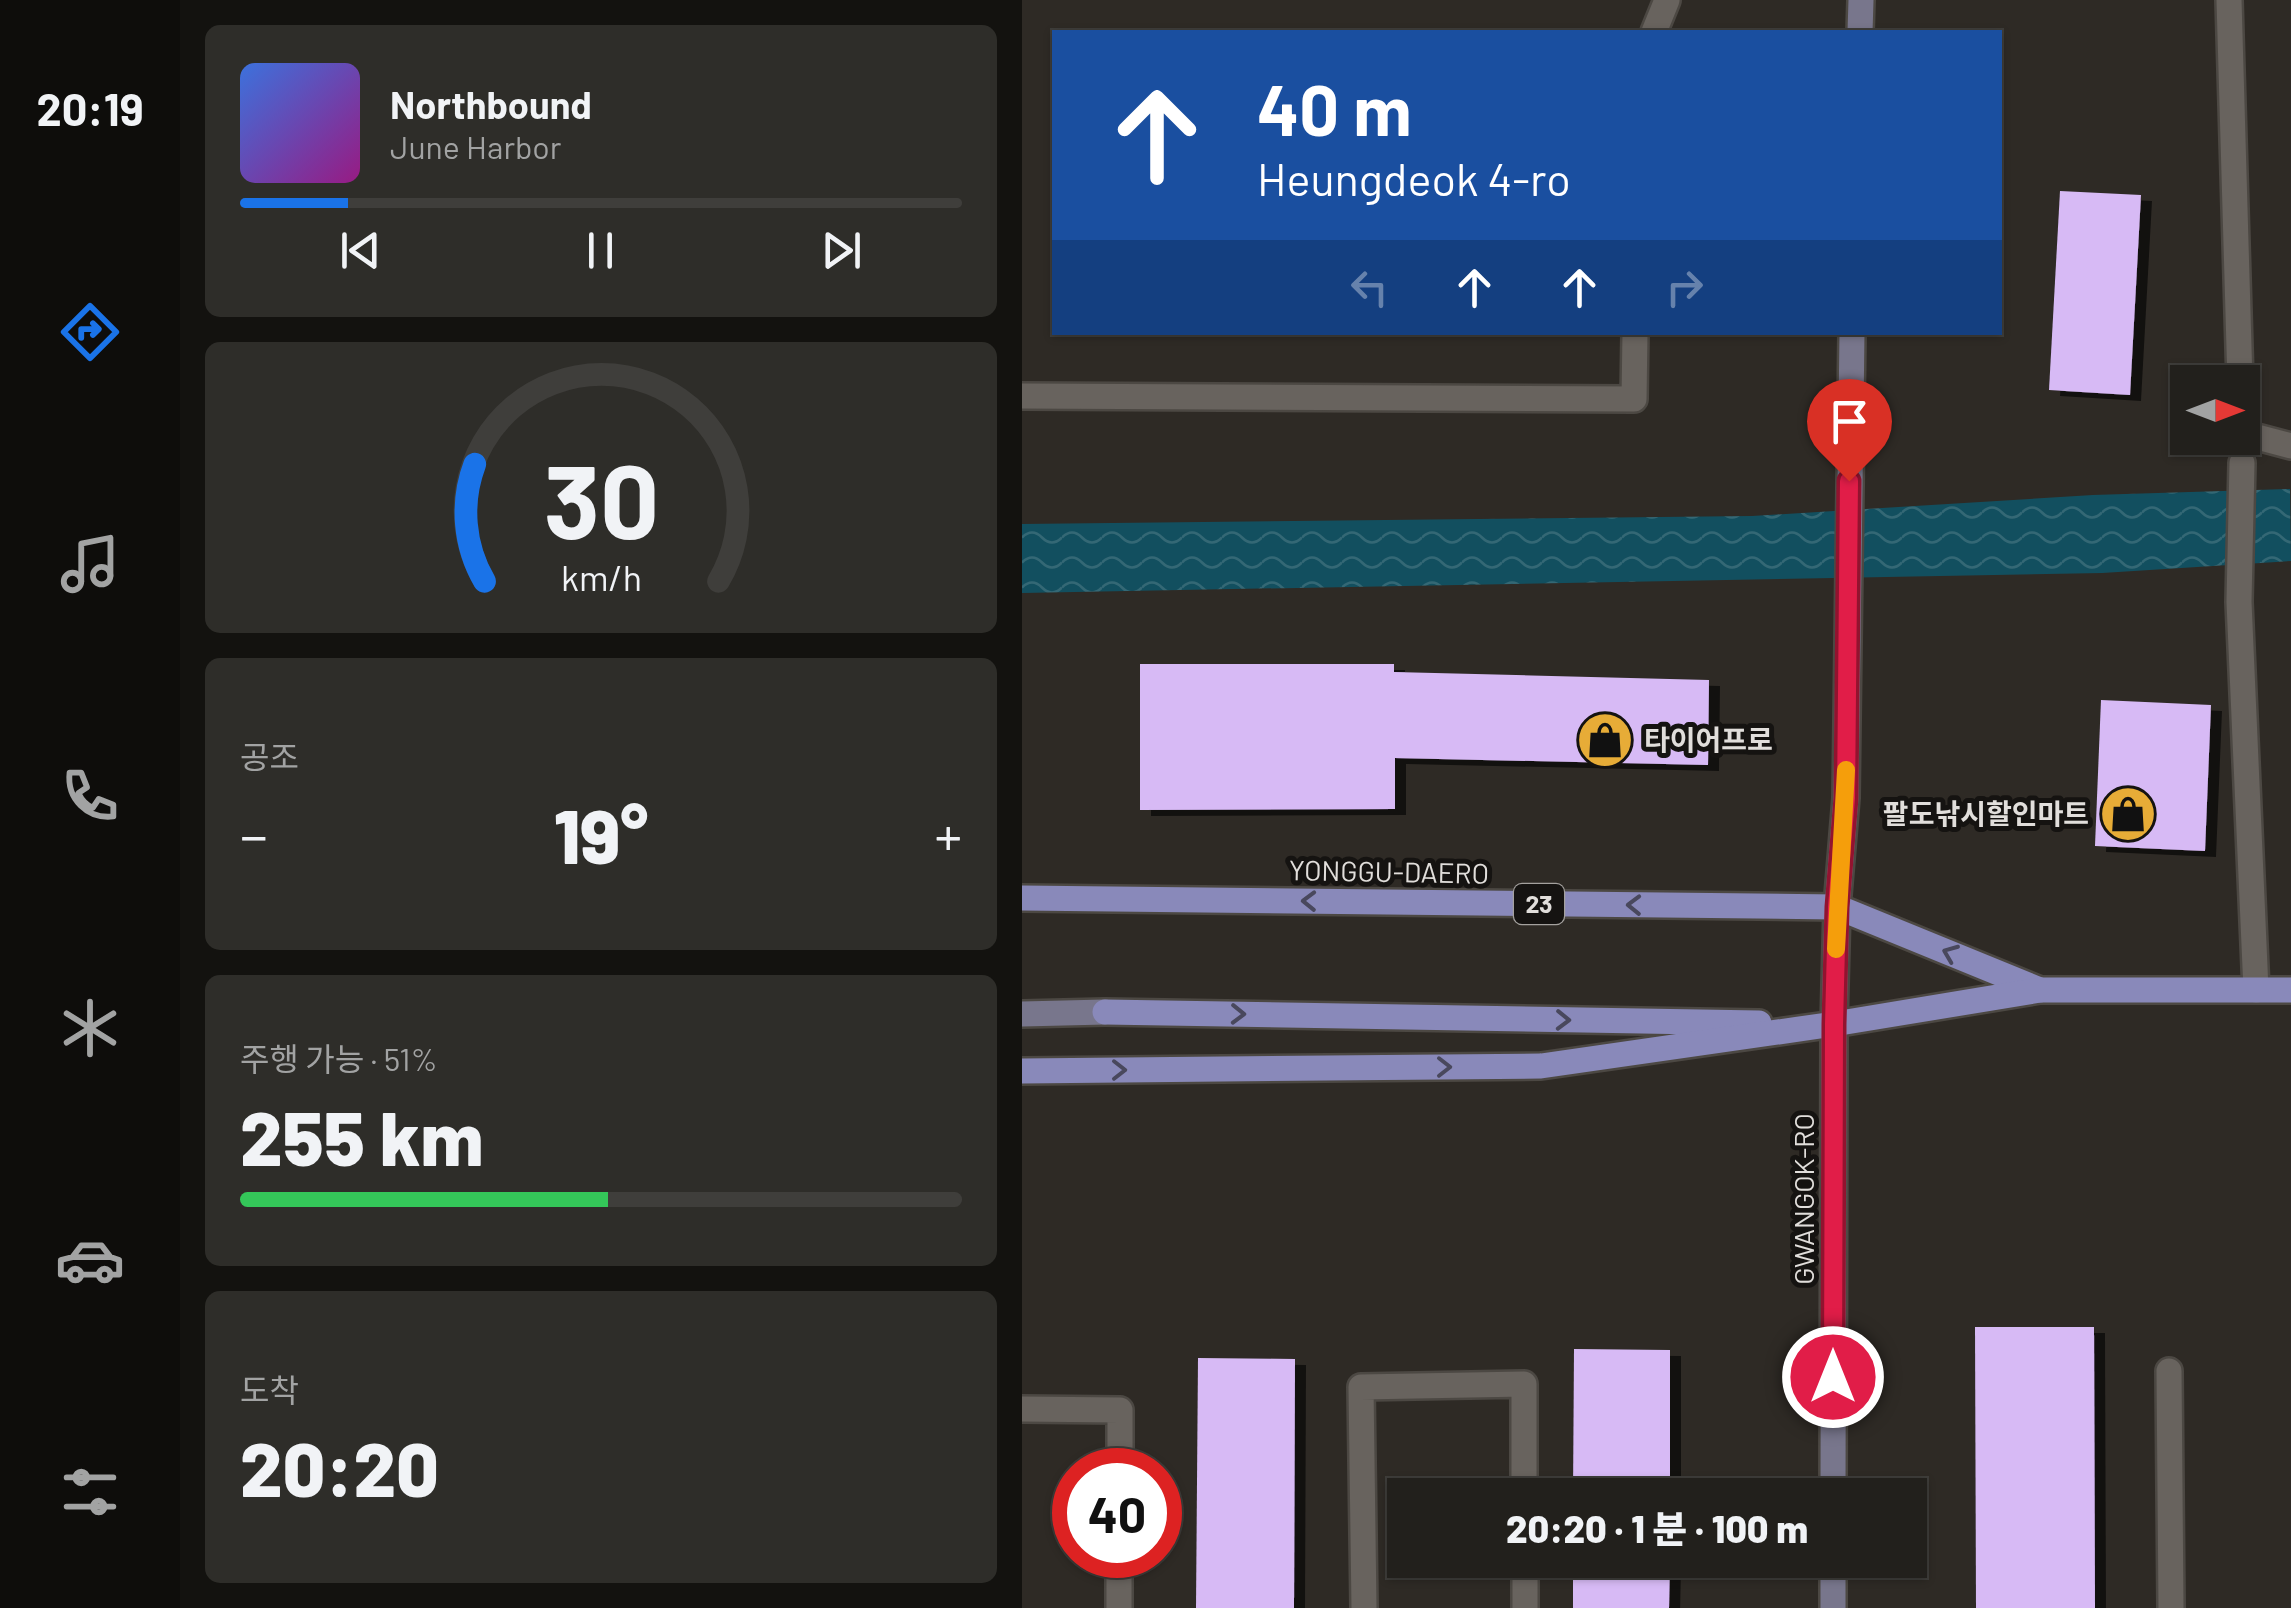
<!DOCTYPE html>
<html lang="ko">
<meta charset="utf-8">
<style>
body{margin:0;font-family:Barlow,"Noto Sans KR",sans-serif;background:#2e2d29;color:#f1f3f6;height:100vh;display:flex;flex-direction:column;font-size:38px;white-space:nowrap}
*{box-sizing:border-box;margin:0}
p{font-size:32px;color:#a2a3a3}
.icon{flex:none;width:55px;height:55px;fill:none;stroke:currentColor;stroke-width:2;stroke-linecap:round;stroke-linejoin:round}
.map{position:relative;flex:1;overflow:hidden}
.side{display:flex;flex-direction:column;gap:25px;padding:25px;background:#13120f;width:842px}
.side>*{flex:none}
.banner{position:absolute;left:30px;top:30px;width:950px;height:305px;border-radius:0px;box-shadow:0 2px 8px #0004,0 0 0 2px #3f3e3b;background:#1a4fa0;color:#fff;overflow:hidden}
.needle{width:65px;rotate:90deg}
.buttons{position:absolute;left:1148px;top:365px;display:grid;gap:20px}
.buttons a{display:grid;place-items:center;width:90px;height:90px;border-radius:0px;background:#22201c;box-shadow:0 2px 8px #0004,0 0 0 2px #3f3e3b;font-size:50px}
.speed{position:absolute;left:30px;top:1448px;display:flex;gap:20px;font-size:50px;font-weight:700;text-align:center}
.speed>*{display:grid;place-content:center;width:130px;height:130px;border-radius:50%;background:#22201c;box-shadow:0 2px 8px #0004,0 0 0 2px #3f3e3b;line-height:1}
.speed .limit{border:15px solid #d22;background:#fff;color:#111}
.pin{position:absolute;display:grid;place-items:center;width:85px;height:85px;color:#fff;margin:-102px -42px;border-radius:50% 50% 50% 0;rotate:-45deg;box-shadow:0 0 10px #0007}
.pin .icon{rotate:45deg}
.me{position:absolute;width:110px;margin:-55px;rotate:0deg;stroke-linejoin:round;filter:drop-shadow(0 0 8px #0008)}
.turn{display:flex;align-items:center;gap:35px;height:210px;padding:0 40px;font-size:45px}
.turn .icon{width:130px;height:130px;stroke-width:2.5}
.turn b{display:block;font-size:70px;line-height:85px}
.lanes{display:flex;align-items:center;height:95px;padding:0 40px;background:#0003;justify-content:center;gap:50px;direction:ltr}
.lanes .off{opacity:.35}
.big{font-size:75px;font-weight:800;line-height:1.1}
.side .widget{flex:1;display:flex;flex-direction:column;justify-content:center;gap:15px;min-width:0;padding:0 35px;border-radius:15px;background:#2e2d29}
.side .dial{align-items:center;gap:0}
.dial svg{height:260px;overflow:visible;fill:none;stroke:#3f3e3b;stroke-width:7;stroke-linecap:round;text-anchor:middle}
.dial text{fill:#f1f3f6;stroke:none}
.song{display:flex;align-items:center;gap:30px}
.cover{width:120px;height:120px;border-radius:15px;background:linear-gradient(135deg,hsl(220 70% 55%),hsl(310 70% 35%))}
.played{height:10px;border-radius:5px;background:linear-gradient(90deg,#1a73e8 15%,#3f3e3b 15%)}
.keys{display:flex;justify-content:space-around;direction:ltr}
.heat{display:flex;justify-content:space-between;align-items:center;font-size:55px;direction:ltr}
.charge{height:15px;border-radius:8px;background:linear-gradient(90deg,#34c759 51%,#3f3e3b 0)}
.trip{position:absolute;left:365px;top:1478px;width:540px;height:100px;border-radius:0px;background:#22201c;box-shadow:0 2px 8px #0004,0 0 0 2px #3f3e3b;font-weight:800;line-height:100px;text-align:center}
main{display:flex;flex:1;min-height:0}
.dock{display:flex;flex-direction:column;width:180px;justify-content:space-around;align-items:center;background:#0e0d0b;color:#a2a3a3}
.dock .icon{width:70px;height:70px}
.dock .on{color:#1a73e8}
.dock b{font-size:45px;color:#f1f3f6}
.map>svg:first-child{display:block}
.water{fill:url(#water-waves)}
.building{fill:#d7baf5;filter:url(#shadow)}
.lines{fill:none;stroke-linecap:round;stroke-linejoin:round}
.lane-casing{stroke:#4c4843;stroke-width:30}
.street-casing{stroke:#4c4843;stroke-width:30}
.secondary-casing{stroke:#4c4843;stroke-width:30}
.primary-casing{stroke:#4c4843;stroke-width:30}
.lane{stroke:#68635e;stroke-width:25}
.street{stroke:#68635e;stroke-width:25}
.secondary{stroke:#78768c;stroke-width:25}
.primary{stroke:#8989ba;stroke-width:25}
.oneway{stroke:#49485d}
.route-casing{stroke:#92132f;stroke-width:25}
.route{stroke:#e11d48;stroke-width:18}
.slow{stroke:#f59e0b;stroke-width:18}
.labels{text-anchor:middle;stroke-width:10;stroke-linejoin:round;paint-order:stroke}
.shield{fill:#151311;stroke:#a4a19e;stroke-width:2.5}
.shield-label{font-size:25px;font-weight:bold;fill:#e1dedb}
.poi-label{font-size:28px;font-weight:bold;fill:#e1dedb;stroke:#151311;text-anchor:start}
.street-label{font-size:28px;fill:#e1dedb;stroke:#151311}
</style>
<main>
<nav class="dock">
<b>20:19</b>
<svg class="icon on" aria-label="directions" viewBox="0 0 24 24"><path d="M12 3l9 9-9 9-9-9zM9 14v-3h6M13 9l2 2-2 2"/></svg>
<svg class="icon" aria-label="music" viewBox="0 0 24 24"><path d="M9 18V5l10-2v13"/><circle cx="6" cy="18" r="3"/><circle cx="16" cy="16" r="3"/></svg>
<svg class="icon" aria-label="phone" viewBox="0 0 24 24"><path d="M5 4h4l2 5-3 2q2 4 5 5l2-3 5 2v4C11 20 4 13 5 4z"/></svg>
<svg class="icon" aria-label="climate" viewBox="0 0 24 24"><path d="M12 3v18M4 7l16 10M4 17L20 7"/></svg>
<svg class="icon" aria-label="car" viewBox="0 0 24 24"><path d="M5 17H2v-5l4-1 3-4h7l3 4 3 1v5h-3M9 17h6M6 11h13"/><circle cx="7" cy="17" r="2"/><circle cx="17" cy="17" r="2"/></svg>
<svg class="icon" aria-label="filters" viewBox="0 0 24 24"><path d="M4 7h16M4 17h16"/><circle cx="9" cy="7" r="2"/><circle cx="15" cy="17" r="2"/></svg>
</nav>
<section class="side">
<div class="widget">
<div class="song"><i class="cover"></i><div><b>Northbound</b><p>June Harbor</p></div></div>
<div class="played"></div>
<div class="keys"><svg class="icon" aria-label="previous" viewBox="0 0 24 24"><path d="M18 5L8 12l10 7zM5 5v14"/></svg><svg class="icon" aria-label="pause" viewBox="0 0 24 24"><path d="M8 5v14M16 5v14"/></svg><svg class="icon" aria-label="next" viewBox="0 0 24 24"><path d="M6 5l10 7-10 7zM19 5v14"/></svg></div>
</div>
<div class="widget dial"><svg viewBox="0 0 100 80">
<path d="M14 69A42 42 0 1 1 86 69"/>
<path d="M14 69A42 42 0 0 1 11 33" stroke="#1a73e8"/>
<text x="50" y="56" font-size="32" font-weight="700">30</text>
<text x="50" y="72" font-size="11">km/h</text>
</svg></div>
<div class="widget"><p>공조</p>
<div class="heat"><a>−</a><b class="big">19°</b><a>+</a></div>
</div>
<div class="widget"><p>주행 가능 · 51%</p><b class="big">255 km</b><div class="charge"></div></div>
<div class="widget"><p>도착</p><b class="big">20:20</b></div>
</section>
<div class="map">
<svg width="1269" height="1608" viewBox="0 0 1269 1608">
<defs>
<pattern id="water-waves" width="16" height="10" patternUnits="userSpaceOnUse" patternTransform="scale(2.5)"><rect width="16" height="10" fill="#124f5f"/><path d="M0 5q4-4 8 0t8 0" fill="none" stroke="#346875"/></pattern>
<filter id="shadow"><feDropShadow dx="11" dy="6" stdDeviation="0" flood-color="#0009"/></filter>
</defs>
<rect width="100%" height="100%" fill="#2e2a25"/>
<!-- water -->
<path class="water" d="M1268,489L1269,561L1080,573L0,593V524L730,516L1071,495Z"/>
<!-- building -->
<g class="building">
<path d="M1038,191L1119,195L1108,395L1027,390Z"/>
<path d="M118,664H372V672L687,680L686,765L373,758V809L118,810Z"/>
<path d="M1079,700L1189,705L1183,851L1073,846Z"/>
<path d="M953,1327H1072L1073,1608H954Z"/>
<path d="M552,1349L648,1350V1495H551Z"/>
<path d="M176,1358L273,1359L272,1608H174Z"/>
<path d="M551,1560H648L647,1608H551Z"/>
</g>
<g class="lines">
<!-- lane casing -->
<g class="lane-casing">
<g id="lane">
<path d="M1207,0L1218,382"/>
<path d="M1220,433L1269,446"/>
</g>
</g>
<!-- street casing -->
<g class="street-casing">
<g id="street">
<path d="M632,32L645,0"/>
<path d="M0,396L612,399L613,332"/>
<path d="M1220,463L1217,602L1234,990"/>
<path d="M1147,1371L1149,1608"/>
<path d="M0,1409L98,1410V1470"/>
<path d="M503,1560V1608"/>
<path d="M97,1608V1555"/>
<path d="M342,1608L339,1387L502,1384V1495"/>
</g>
</g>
<!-- secondary casing -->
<g class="secondary-casing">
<g id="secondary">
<path d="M838,32L839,0"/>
<path d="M0,1014L83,1012"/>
<path d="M811,1495L812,1024L815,907L824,798L830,332"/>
<path d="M811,1608V1560"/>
</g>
</g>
<!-- primary casing -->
<g class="primary-casing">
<g id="primary">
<path d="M0,898L815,907L1018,990"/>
<path d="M83,1012L737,1023"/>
<path d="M0,1071L519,1066L812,1024L1018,990H1269"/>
</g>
</g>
<!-- lane -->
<use href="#lane" class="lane"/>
<!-- street -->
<use href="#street" class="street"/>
<!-- secondary -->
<use href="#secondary" class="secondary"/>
<!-- primary -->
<use href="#primary" class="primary"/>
</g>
<!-- one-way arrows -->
<defs><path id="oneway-chevron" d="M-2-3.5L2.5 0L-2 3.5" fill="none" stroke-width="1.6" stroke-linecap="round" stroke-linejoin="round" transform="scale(2.5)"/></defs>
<g class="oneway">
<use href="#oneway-chevron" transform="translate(287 901) rotate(-179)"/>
<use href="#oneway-chevron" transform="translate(612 905) rotate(-179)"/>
<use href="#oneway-chevron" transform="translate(928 953) rotate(-158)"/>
<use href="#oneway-chevron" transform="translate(216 1014) rotate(1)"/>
<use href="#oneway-chevron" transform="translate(541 1020) rotate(1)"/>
<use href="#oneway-chevron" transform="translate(422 1067)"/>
<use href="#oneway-chevron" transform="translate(97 1070)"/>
</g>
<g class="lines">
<!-- route casing -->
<g class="route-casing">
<path id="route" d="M811,1377L812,1024L815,907L824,798L827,481"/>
</g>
<!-- route -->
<use href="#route" class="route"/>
<!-- slow -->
<path class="slow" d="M814,949L824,770"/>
</g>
<!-- icons -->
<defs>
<g id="shop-disc" transform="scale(2.875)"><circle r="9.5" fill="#e7ac37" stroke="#151311"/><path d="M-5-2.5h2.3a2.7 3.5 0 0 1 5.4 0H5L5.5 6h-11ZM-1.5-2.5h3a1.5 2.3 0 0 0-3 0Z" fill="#111"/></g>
</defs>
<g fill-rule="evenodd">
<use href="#shop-disc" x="583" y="740"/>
<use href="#shop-disc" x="1106" y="814"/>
</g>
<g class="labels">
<!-- shield labels -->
<rect class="shield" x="492" y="884" width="50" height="40" rx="8"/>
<g class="shield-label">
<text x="517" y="913">23</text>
</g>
<!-- poi labels -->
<g class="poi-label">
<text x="622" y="750">타이어프로</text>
<text x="1067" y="824" text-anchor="end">팔도낚시할인마트</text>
</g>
<!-- street labels -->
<g class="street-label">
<text transform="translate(367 872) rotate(1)" y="10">YONGGU-DAERO</text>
<text transform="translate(782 1199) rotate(-90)" y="10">GWANGOK-RO</text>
</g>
</g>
</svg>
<div class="buttons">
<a><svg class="needle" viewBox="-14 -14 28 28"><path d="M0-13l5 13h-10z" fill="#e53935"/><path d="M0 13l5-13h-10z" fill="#a2a3a3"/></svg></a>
</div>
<div class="speed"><div class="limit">40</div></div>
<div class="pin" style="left:827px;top:481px;background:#d93025"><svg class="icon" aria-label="arrive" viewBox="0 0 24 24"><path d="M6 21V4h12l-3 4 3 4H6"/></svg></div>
<svg class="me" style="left:811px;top:1377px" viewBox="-20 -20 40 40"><circle r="17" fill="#e11d48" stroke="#fff" stroke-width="3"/><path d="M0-11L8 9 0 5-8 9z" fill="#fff"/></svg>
<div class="trip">20:20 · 1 분 · 100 m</div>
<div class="banner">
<div class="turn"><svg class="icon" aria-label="ahead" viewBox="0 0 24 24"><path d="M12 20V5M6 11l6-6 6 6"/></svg><div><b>40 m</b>Heungdeok 4-ro</div></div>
<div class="lanes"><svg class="icon off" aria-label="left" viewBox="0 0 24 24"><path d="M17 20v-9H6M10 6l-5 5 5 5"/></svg><svg class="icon" aria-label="ahead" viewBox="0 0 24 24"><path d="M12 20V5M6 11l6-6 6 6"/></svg><svg class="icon" aria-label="ahead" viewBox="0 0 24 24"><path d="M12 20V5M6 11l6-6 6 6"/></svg><svg class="icon off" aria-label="right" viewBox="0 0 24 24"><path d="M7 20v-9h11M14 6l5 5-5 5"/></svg></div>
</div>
</div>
</main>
